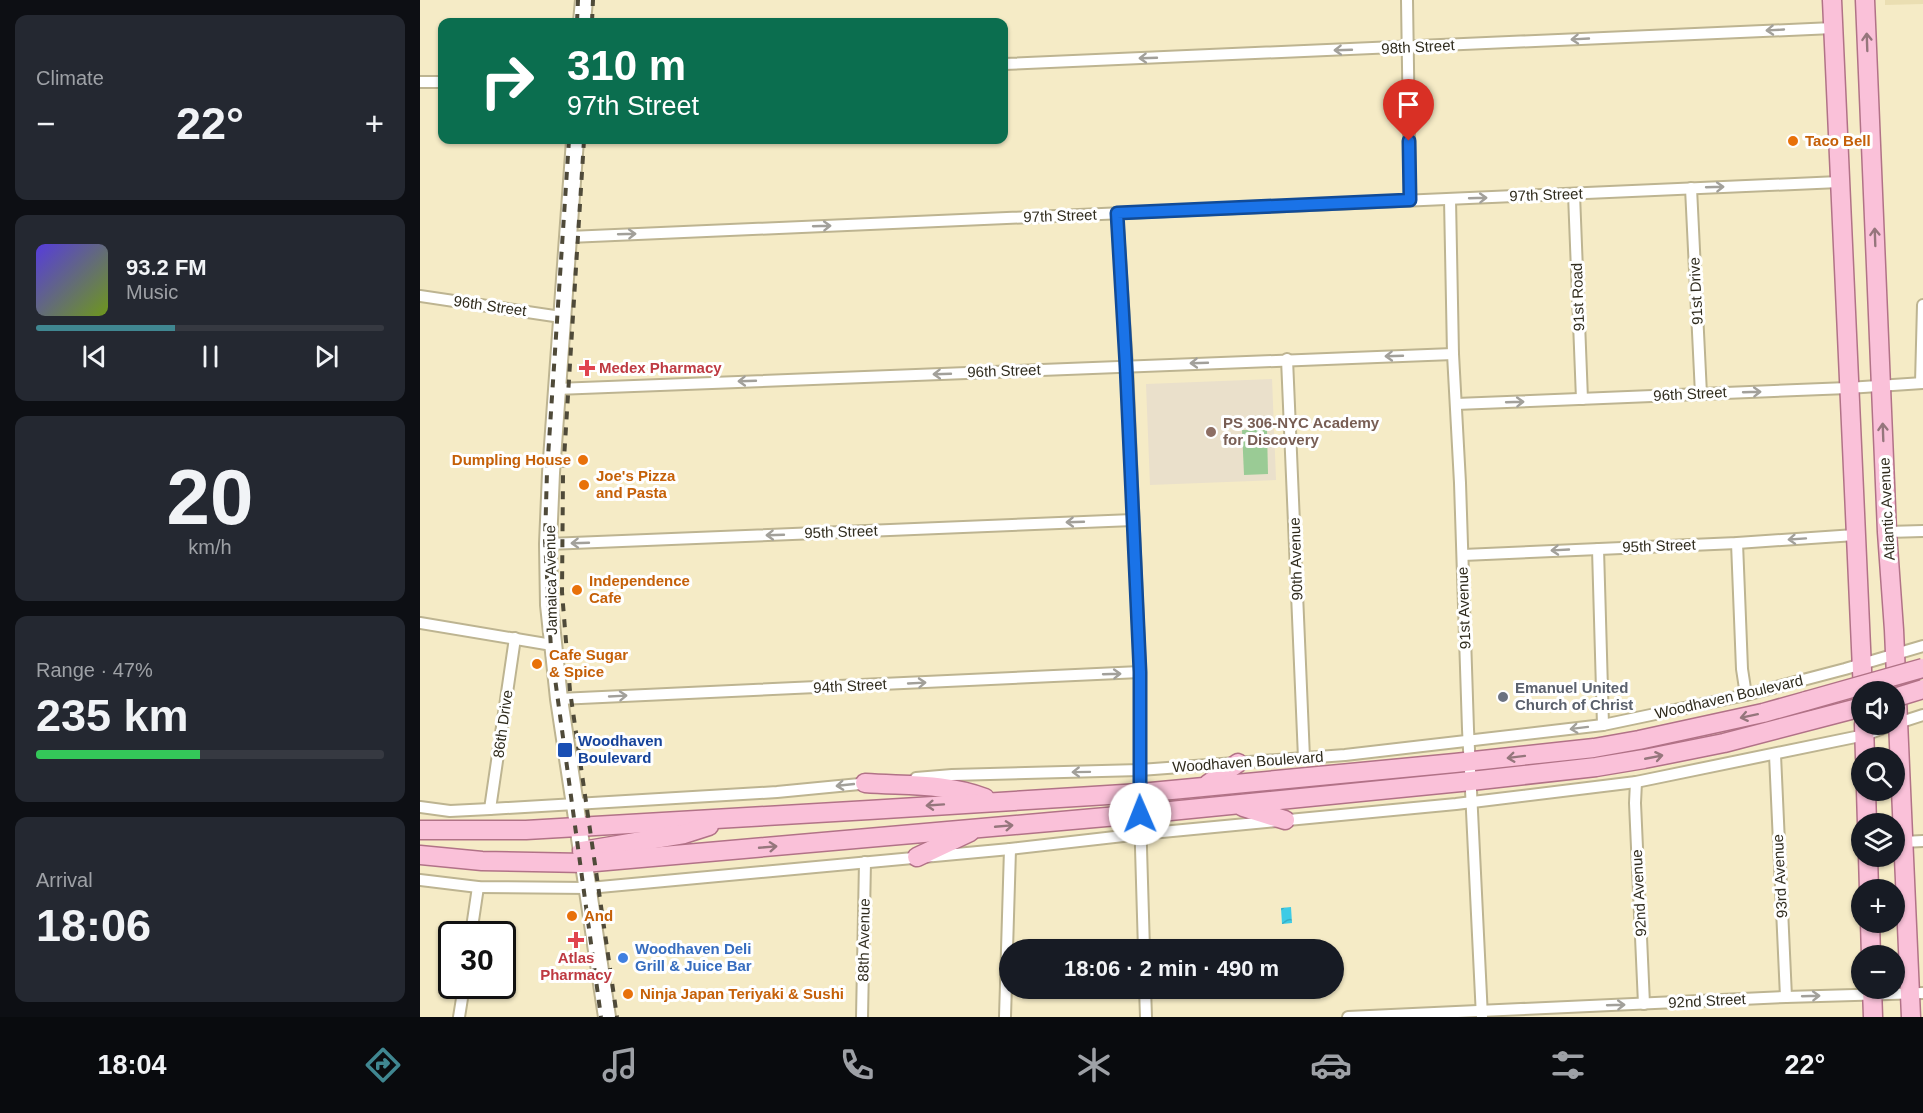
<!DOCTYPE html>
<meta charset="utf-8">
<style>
body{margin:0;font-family:Arial,sans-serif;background:#242831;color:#f1f3f6;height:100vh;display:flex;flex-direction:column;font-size:22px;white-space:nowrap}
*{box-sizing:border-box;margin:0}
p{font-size:20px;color:#9ea1a6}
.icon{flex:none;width:33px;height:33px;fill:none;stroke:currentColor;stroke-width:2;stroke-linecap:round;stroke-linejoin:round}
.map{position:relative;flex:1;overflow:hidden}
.side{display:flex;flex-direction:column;gap:15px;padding:15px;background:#0d0f14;width:420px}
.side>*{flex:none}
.guide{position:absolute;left:18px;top:18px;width:570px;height:126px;border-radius:12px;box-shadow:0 2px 4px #0004;background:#0b6e4f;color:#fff;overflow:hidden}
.tools{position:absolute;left:1431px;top:681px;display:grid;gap:12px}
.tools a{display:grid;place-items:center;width:54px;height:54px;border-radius:50%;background:#171b24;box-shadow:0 2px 4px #0004;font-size:30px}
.speed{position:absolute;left:18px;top:921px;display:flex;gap:12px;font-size:30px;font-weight:700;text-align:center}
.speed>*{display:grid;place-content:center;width:78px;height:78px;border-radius:50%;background:#171b24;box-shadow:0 2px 4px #0004;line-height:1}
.speed .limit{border:3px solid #111;border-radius:9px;background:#fff;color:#111}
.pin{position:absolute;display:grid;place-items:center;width:51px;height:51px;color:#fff;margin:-62px -26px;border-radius:50% 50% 50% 0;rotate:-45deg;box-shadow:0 0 6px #0007}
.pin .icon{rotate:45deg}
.me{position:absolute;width:66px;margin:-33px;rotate:359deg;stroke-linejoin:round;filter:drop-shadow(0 0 4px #0008)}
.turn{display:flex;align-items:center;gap:21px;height:126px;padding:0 30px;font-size:27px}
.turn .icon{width:78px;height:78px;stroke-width:2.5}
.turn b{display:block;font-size:42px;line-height:51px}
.big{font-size:45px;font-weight:800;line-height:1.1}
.side .tile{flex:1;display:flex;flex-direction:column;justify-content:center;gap:9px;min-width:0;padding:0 21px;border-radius:12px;background:#242831}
.side .dial{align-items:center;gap:0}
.dial b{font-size:78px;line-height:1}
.song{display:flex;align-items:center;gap:18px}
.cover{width:72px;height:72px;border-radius:9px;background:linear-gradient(135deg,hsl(250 70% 55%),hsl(80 70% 35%))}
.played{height:6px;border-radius:3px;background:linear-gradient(90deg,#408791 40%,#363941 40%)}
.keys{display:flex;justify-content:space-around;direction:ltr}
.heat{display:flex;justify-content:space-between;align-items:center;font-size:33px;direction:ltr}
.charge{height:9px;border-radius:4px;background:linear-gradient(90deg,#34c759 47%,#363941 0)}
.trip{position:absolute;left:579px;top:939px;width:345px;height:60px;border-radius:30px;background:#171b24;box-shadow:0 2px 4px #0004;font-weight:800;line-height:60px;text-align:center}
.tab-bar{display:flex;height:96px;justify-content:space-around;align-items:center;background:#090b0e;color:#9ea1a6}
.tab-bar .icon{width:42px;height:42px}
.tab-bar .active{color:#408791}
.tab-bar b{font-size:27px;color:#f1f3f6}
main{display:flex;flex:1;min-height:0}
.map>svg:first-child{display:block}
.built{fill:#eadeb2}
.education{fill:#eae0cb}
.park{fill:#9acb95}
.water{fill:url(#water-waves)}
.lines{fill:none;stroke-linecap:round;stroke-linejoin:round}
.minor-casing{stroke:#bdb491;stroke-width:14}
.secondary-casing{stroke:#bdb491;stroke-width:20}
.primary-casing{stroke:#b17287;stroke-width:21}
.minor{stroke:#fff;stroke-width:10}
.secondary{stroke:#fff;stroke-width:16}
.primary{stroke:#fac1d9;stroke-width:18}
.rail{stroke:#4f4a39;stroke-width:4;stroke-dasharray:8 8;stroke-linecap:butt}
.primary-bridge-casing{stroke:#b17287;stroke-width:21;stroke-linecap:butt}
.primary-bridge{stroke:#fac1d9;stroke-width:18}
.oneway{stroke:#a2a09a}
.oneway2{stroke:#95767c}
.route-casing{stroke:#114b97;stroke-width:15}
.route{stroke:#1a73e8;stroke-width:10}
.food-dot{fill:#e8710a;stroke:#fff;stroke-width:2}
.health-dot{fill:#e0444e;stroke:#fff;stroke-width:2}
.education-dot{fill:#8d6e63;stroke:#fff;stroke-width:2}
.worship-dot{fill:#6b7280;stroke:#fff;stroke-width:2}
.transit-dot{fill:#1a4fb4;stroke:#fff;stroke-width:2}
.shop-dot{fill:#3f7fe0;stroke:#fff;stroke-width:2}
.labels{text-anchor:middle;stroke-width:6;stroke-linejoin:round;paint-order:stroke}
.street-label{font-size:15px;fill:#302c1e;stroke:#fff}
.food-label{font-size:15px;font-weight:bold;fill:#c56008;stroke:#fff;text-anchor:start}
.health-label{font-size:15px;font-weight:bold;fill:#be3a42;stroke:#fff;text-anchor:start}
.education-label{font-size:15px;font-weight:bold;fill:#785e54;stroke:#fff;text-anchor:start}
.worship-label{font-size:15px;font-weight:bold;fill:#5b616d;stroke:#fff;text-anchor:start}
.transit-label{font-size:15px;font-weight:bold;fill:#164399;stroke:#fff;text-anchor:start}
.shop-label{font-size:15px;font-weight:bold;fill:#366cbe;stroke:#fff;text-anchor:start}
</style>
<main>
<section class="side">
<div class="tile"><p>Climate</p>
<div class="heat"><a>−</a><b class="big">22°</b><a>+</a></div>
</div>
<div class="tile">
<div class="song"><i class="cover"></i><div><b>93.2 FM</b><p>Music</p></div></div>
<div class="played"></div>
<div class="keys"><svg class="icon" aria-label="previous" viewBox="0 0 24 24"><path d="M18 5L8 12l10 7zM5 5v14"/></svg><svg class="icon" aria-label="pause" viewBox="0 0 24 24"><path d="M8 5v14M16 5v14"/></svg><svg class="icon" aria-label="next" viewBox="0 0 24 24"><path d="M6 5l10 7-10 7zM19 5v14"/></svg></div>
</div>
<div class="tile dial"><b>20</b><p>km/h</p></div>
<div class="tile"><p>Range · 47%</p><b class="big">235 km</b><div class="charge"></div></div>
<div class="tile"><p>Arrival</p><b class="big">18:06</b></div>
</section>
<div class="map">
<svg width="1503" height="1017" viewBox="0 0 1503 1017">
<defs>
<pattern id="water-waves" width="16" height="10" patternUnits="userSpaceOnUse" patternTransform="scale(1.5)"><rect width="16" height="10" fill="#3dcbe6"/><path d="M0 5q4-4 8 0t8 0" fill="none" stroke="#36aec5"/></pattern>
</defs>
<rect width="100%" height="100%" fill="#f5ebc6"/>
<!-- built -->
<path class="built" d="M1465,0H1503V4L1465,5Z"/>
<!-- education -->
<path class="education" d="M852,379L856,480L730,485L726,384Z"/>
<!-- park -->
<path class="park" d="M822,430H847L848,474L824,475Z"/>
<!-- water -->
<path class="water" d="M871,907L872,923L862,924L861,908Z"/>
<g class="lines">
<!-- minor casing -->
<g class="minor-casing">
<g id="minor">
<path d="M987,0L990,200"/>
<path d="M584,64L1413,28"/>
<path d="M0,82H22"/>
<path d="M1271,188L1281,394"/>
<path d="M1154,194L1162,399"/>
<path d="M1030,199L1033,354L1040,483L1048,729L1062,1017"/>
<path d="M697,213L707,366L720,672V814L724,950"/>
<path d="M149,237L1419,182"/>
<path d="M0,296L141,317"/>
<path d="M867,359L884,758"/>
<path d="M1501,383L1503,305"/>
<path d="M136,389L1033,354"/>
<path d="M1036,404L1428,388L1503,383"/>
<path d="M1467,532L1503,531"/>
<path d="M1317,543L1322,669L1326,695"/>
<path d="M128,544L713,520"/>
<path d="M1178,549L1183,725"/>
<path d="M1043,555L1317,543L1435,535"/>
<path d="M0,623L132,645"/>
<path d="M139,699L720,672"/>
<path d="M1475,724L1503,715"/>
<path d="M1355,755L1366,997"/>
<path d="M496,778L532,775L720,770L925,755L1183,725L1326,695L1425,669L1503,646"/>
<path d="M1216,782L1215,803L1224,1004"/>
<path d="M0,807L30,811L70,809L357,792L450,783"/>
<path d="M70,809L95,638"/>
<path d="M1483,842L1503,841"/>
<path d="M0,880L58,887L169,888L590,849L721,834L1036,804L1216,782L1445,735L1474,724"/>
<path d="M51,934L58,887"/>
<path d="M725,988L726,1017"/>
<path d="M39,1017L44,986"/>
<path d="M442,1017L445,862"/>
<path d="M585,1017L590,849"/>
<path d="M928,1017L1366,997L1503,993"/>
</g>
</g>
<!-- secondary casing -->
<g class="secondary-casing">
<g id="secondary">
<path d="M162,22L164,0"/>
<path d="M155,140L131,473L128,544L129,605L139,699L187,1017"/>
</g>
</g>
<!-- primary casing -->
<g class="primary-casing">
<g id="primary">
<path d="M1412,0L1443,692"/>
<path d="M1445,0L1467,532L1474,630L1491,1017"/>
<path d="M1444,724L1445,758"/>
<path d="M445,783C486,786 526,783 565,798"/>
<path d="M788,784L818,763"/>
<path d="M1446,790L1447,824"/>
<path d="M823,807L865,820"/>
<path d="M0,830H106L449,810L720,793L1035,763L1174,748L1219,740L1343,713L1386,701"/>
<path d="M162,851L264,834L289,826"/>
<path d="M0,855L62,861L164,863L720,814L1051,781L1176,767L1224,759L1304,743L1442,707"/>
<path d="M1448,856L1449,890"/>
<path d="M497,857L550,832"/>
<path d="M1450,922L1451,956"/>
<path d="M1452,988L1453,1017"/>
</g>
</g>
<!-- minor -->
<use href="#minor" class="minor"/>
<!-- secondary -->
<use href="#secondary" class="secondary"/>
<!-- primary -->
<use href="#primary" class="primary"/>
<!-- rail -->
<g class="rail">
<path d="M157,22L158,0"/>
<path d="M172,22L173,0"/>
<path d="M149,140L127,472L125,540L131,649L181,1017"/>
<path d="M164,140L143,475L142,592L150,691L197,1017"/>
</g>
<!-- primary-bridge casing -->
<g class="primary-bridge-casing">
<g id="primary-bridge">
<path d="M1474,698L1503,689"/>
<path d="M1386,701L1503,668"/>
</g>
</g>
<!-- primary-bridge -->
<use href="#primary-bridge" class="primary-bridge"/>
</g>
<!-- one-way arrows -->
<defs><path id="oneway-shaft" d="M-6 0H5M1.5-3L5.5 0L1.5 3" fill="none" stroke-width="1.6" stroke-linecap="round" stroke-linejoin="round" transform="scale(1.5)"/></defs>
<g class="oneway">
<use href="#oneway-shaft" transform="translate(1355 30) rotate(177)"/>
<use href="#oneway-shaft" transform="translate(1160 39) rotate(177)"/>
<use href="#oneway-shaft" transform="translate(923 50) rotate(178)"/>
<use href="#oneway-shaft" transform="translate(728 58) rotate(178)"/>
<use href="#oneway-shaft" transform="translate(1295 187) rotate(-2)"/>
<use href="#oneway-shaft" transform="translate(1058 198) rotate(-2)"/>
<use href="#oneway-shaft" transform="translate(402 226) rotate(-2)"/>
<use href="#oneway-shaft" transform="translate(207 234) rotate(-2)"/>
<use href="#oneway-shaft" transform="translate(974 356) rotate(178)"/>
<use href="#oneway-shaft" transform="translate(779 363) rotate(178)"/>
<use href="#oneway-shaft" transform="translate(522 374) rotate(178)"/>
<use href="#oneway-shaft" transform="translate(327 381) rotate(178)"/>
<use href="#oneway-shaft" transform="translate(1332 392) rotate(-2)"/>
<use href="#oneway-shaft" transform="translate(1095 402) rotate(-2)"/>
<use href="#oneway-shaft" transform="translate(655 522) rotate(178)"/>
<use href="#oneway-shaft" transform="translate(355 535) rotate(178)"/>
<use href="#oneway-shaft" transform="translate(1377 539) rotate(176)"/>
<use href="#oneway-shaft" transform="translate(160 543) rotate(178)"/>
<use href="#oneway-shaft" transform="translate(1140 550) rotate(177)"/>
<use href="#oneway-shaft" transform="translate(692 674) rotate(-2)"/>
<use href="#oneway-shaft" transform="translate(497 683) rotate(-3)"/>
<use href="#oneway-shaft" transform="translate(198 696) rotate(-3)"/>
<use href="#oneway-shaft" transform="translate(1159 728) rotate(173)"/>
<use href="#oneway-shaft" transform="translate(661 772) rotate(179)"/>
<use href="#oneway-shaft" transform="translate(425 785) rotate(174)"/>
<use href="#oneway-shaft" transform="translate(1391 996) rotate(-2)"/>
<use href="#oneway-shaft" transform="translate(1196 1005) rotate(-2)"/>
</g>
<g class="oneway2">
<use href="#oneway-shaft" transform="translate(1447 42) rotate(-92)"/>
<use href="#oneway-shaft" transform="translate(1455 237) rotate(-92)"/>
<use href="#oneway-shaft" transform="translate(1463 432) rotate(-92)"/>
<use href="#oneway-shaft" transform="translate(1329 716) rotate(168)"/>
<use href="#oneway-shaft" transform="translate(1096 757) rotate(173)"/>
<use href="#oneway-shaft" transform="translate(1234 757) rotate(-11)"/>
<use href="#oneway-shaft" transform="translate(515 805) rotate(176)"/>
<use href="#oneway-shaft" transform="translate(584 826) rotate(-5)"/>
<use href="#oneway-shaft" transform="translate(348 847) rotate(-5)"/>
</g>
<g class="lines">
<!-- route casing -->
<g class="route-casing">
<path id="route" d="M720,814V672L706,366L697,213L990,200L989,141"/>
</g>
<!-- route -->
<use href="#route" class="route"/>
</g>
<!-- markers -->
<g class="food-dot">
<circle cx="1373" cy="141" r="6"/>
<circle cx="163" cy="460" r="6"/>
<circle cx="164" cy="485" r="6"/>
<circle cx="157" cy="590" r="6"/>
<circle cx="117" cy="664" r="6"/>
<circle cx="152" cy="916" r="6"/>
<circle cx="208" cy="994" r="6"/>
</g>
<g class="health-dot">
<path d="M164 359h6v6h6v6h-6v6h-6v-6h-6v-6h6z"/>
<path d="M153 931h6v6h6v6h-6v6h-6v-6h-6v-6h6z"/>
</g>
<circle class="education-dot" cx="791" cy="432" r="6"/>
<circle class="worship-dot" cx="1083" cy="697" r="6"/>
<rect class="transit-dot" x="137" y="742" width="16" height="16" rx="3"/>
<circle class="shop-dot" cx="203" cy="958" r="6"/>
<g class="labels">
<!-- street labels -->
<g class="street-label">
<text transform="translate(998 47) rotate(-3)" y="5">98th Street</text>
<text transform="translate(1126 195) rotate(-2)" y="5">97th Street</text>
<text transform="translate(640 216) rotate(-2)" y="5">97th Street</text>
<text transform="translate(1276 291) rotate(-93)" y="5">91st Drive</text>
<text transform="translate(1158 297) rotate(-92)" y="5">91st Road</text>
<text transform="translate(70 306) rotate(8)" y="5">96th Street</text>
<text transform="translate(584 371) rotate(-2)" y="5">96th Street</text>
<text transform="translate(1270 394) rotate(-3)" y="5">96th Street</text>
<text transform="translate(1467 509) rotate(-93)" y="5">Atlantic Avenue</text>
<text transform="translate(421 532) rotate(-2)" y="5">95th Street</text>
<text transform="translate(1239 546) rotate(-2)" y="5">95th Street</text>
<text transform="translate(876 559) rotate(-92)" y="5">90th Avenue</text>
<text transform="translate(131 580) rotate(-91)" y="5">Jamaica Avenue</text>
<text transform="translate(1044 608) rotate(-92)" y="5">91st Avenue</text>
<text transform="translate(430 686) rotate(-3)" y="5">94th Street</text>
<text transform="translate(1309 697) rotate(-13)" y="5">Woodhaven Boulevard</text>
<text transform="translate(83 724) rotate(-82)" y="5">86th Drive</text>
<text transform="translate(828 762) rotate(-4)" y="5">Woodhaven Boulevard</text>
<text transform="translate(1360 876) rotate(-93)" y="5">93rd Avenue</text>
<text transform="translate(1219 893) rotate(-93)" y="5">92nd Avenue</text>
<text transform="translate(444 940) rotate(-89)" y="5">88th Avenue</text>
<text transform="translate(1287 1001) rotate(-3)" y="5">92nd Street</text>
</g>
<!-- food labels -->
<g class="food-label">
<text x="1385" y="146">Taco Bell</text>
<text x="151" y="465" text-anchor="end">Dumpling House</text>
<text x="176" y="481">Joe's Pizza<tspan x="176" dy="17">and Pasta</tspan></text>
<text x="169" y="586">Independence<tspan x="169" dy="17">Cafe</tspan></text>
<text x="129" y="660">Cafe Sugar<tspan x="129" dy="17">&amp; Spice</tspan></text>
<text x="164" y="921">And</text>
<text x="220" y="999">Ninja Japan Teriyaki &amp; Sushi</text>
</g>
<!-- health labels -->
<g class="health-label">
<text x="179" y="373">Medex Pharmacy</text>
<text x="156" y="963" text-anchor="middle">Atlas<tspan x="156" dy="17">Pharmacy</tspan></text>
</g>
<!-- education labels -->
<g class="education-label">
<text x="803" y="428">PS 306-NYC Academy<tspan x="803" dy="17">for Discovery</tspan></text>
</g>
<!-- worship labels -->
<g class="worship-label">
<text x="1095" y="693">Emanuel United<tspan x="1095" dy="17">Church of Christ</tspan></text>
</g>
<!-- transit labels -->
<g class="transit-label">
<text x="158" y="746">Woodhaven<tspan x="158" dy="17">Boulevard</tspan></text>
</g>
<!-- shop labels -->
<g class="shop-label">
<text x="215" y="954">Woodhaven Deli<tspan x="215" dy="17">Grill &amp; Juice Bar</tspan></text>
</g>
</g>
</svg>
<div class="tools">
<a><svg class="icon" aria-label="sound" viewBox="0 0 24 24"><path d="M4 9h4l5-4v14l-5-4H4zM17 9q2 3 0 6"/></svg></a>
<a><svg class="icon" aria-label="search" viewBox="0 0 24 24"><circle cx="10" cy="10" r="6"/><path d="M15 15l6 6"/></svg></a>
<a><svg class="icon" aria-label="layers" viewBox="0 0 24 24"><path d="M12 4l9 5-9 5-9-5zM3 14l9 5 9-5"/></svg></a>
<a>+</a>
<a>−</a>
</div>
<div class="speed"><div class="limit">30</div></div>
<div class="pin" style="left:989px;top:141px;background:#d93025"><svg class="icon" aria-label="arrive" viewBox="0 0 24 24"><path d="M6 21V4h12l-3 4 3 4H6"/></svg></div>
<svg class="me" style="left:720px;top:814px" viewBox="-20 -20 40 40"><circle r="19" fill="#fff"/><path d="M0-13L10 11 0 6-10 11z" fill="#1a73e8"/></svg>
<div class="trip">18:06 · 2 min · 490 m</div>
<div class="guide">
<div class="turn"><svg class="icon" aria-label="right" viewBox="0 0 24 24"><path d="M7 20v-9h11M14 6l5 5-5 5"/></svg><div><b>310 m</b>97th Street</div></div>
</div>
</div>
</main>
<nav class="tab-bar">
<b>18:04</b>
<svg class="icon active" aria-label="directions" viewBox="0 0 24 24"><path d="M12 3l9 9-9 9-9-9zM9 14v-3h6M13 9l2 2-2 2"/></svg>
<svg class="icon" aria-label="music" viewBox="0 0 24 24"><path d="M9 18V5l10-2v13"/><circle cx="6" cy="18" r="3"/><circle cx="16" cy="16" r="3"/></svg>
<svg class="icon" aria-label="phone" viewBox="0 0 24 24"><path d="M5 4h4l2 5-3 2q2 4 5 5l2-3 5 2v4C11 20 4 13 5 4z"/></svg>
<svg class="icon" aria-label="climate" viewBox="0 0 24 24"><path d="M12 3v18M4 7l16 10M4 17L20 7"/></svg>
<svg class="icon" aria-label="car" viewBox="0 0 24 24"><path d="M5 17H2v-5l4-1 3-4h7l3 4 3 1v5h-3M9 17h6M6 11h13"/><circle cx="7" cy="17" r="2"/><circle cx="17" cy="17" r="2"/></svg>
<svg class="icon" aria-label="filters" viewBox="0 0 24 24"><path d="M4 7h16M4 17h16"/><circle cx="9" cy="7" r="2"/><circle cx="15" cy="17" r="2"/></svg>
<b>22°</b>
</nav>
